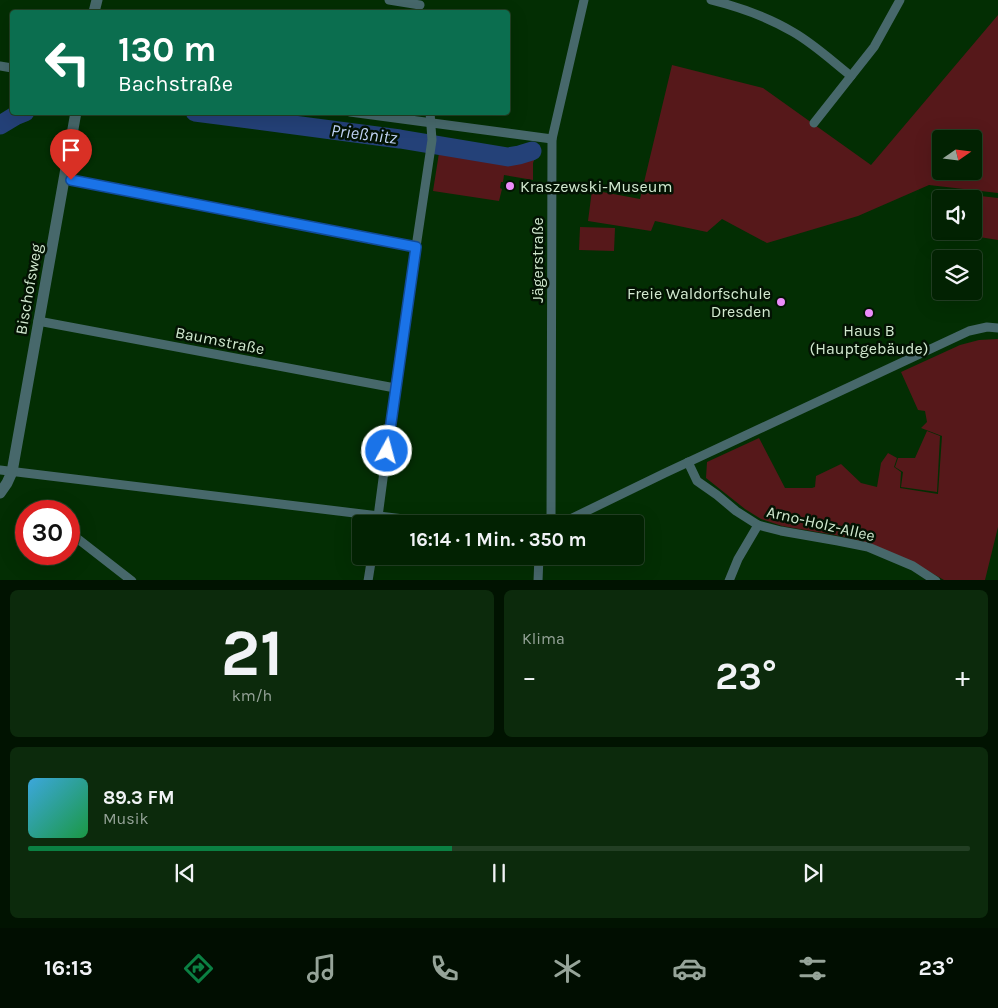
<!DOCTYPE html>
<html lang="de">
<meta charset="utf-8">
<style>
body{margin:0;font-family:Karla,sans-serif;background:#0c2a0c;color:#f1f3f6;height:100vh;display:flex;flex-direction:column;font-size:19px;white-space:nowrap}
*{box-sizing:border-box;margin:0}
p{font-size:16px;color:#96a499}
.icon{flex:none;width:28px;height:28px;fill:none;stroke:currentColor;stroke-width:2;stroke-linecap:round;stroke-linejoin:round}
.map{position:relative;height:580px;overflow:hidden}
.sheet{display:flex;flex-direction:column;gap:10px;padding:10px;background:#011301;flex:1}
.sheet>*{flex:none}
.hud{position:absolute;left:10px;top:10px;width:500px;height:105px;border-radius:5px;box-shadow:0 5px 20px #0002,0 0 0 1px #233f24;background:#0b6e4f;color:#fff;overflow:hidden}
.needle{width:32px;rotate:76deg}
.buttons{position:absolute;left:932px;top:130px;display:grid;gap:10px}
.buttons a{display:grid;place-items:center;width:50px;height:50px;border-radius:5px;background:#022202;box-shadow:0 5px 20px #0002,0 0 0 1px #233f24;font-size:25px}
.speed{position:absolute;left:15px;top:500px;display:flex;gap:10px;font-size:25px;font-weight:700;text-align:center}
.speed>*{display:grid;place-content:center;width:65px;height:65px;border-radius:50%;background:#022202;box-shadow:0 5px 20px #0002,0 0 0 1px #233f24;line-height:1}
.speed .limit{border:8px solid #d22;background:#fff;color:#111}
.pin{position:absolute;display:grid;place-items:center;width:42px;height:42px;color:#fff;margin:-51px -21px;border-radius:50% 50% 50% 0;rotate:-45deg;box-shadow:0 0 5px #0007}
.pin .icon{rotate:45deg}
.me{position:absolute;width:55px;margin:-28px;rotate:7deg;stroke-linejoin:round;filter:drop-shadow(0 0 4px #0008)}
.turn{display:flex;align-items:center;gap:18px;height:105px;padding:0 25px;font-size:22px}
.turn .icon{width:65px;height:65px;stroke-width:2.5}
.turn b{display:block;font-size:35px;line-height:42px}
.big{font-size:38px;font-weight:700;line-height:1.1}
.sheet .tile{flex:1;display:flex;flex-direction:column;justify-content:center;gap:8px;min-width:0;padding:0 18px;border-radius:8px;background:#0c2a0c}
.sheet .dial{align-items:center;gap:0}
.dial b{font-size:65px;line-height:1}
.song{display:flex;align-items:center;gap:15px}
.cover{width:60px;height:60px;border-radius:8px;background:linear-gradient(135deg,hsl(200 70% 55%),hsl(140 70% 35%))}
.played{height:5px;border-radius:2px;background:linear-gradient(90deg,#0b8043 45%,#233f24 45%)}
.keys{display:flex;justify-content:space-around;direction:ltr}
.heat{display:flex;justify-content:space-between;align-items:center;font-size:28px;direction:ltr}
.sheet .tiles{flex:1;display:grid;gap:10px;grid-template-columns:1fr 1fr}
.tile:last-child{grid-column:span 2}
.trip{position:absolute;left:352px;top:515px;width:292px;height:50px;border-radius:5px;background:#022202;box-shadow:0 5px 20px #0002,0 0 0 1px #233f24;font-weight:700;line-height:50px;text-align:center}
.tab-bar{display:flex;height:80px;justify-content:space-around;align-items:center;background:#010e01;color:#96a499}
.tab-bar .icon{width:35px;height:35px}
.tab-bar .current{color:#0b8043}
.tab-bar b{font-size:22px;color:#f1f3f6}
.map>svg:first-child{display:block}
.green{fill:#56181a;fill-rule:evenodd}
.lines{fill:none;stroke-linecap:round;stroke-linejoin:round}
.river{stroke:#244178;stroke-width:19}
.minor{stroke:#47686b;stroke-width:9}
.tertiary{stroke:#47686b;stroke-width:11}
.route-casing{stroke:#114b97;stroke-width:12}
.route{stroke:#1a73e8;stroke-width:9}
.poi-dot{fill:#ec8cfa;stroke:#031303;stroke-width:2}
.labels{text-anchor:middle;stroke-width:5;stroke-linejoin:round;paint-order:stroke}
.poi-label{font-size:16px;fill:#d2e9d0;stroke:#031303;text-anchor:start}
.street-label{font-size:16px;fill:#d2e9d0;stroke:#031303}
.water-label{font-size:18px;font-style:italic;fill:#c1d4f6;stroke:#031303}
</style>
<div class="map">
<svg width="998" height="581" viewBox="0 0 998 581">
<rect width="100%" height="100%" fill="#032e03"/>
<!-- green -->
<g class="green">
<path d="M998,15V193L929,185L858,216L767,243L722,219L707,232L655,221L651,231L588,221L592,190L640,199L672,65L763,88L871,165ZM941,139H974V171H941Z"/>
<path d="M439,153L509,163L534,153L536,155L533,163V180L504,175L503,182H501L500,188L502,189L499,201L433,191Z"/>
<path d="M954,193L998,198V240L948,232V231H974V199H953Z"/>
<path d="M580,227L615,228L614,251L579,250Z"/>
<path d="M998,339V527L985,580H944L912,562L869,543L840,536L782,526L761,519L745,509L706,478L707,462L759,438L785,488H812L815,487L816,476L841,464L861,483L877,487L881,463L888,453L897,458L894,467L901,472L900,488L938,494L942,436L921,428L927,422L925,411L918,410L901,372L960,345L979,340Z"/>
<path d="M927,431L940,436L937,492L901,487L903,472L895,467L898,458H915Z"/>
</g>
<g class="lines">
<!-- river -->
<g class="river">
<path d="M195,112L400,139L508,157L519,155L532,151"/>
<path d="M0,125L15,116L25,112"/>
</g>
<!-- minor -->
<g class="minor">
<path d="M389,0L420,5"/>
<path d="M711,0C739,7 768,17 793,32C814,44 832,61 851,76"/>
<path d="M0,66L12,68"/>
<path d="M350,112L552,139"/>
<path d="M814,123L874,47L900,0"/>
<path d="M64,179L416,247"/>
<path d="M38,321L395,388"/>
<path d="M688,462L697,481L717,495L736,511L758,525L781,531L838,541L868,547L913,566L936,581"/>
<path d="M0,470L445,524"/>
<path d="M41,510L42,511"/>
<path d="M377,524L396,381L432,140L430,112"/>
<path d="M551,524L552,139L584,0"/>
<path d="M560,524L665,473L969,331L987,327L998,328"/>
<path d="M69,532L132,581"/>
<path d="M368,581L372,556"/>
<path d="M538,581L539,556"/>
<path d="M729,581L738,559L758,525"/>
</g>
<!-- tertiary -->
<g class="tertiary">
<path d="M94,12L97,0"/>
<path d="M0,493L7,483L12,472L76,112"/>
</g>
</g>
<g class="lines">
<!-- route casing -->
<g class="route-casing">
<path id="route" d="M71,180L416,247L387,451"/>
</g>
<!-- route -->
<use href="#route" class="route"/>
</g>
<!-- markers -->
<g class="poi-dot">
<circle cx="510" cy="186" r="5"/>
<circle cx="781" cy="302" r="5"/>
<circle cx="869" cy="313" r="5"/>
</g>
<g class="labels">
<!-- poi labels -->
<g class="poi-label">
<text x="520" y="192">Kraszewski-Museum</text>
<text x="771" y="299" text-anchor="end">Freie Waldorfschule<tspan x="771" dy="18">Dresden</tspan></text>
<text x="869" y="336" text-anchor="middle">Haus B<tspan x="869" dy="18">(Hauptgebäude)</tspan></text>
</g>
<!-- street labels -->
<g class="street-label">
<text transform="translate(537 260) rotate(-90)" y="6">Jägerstraße</text>
<text transform="translate(28 289) rotate(-80)" y="6">Bischofsweg</text>
<text transform="translate(220 340) rotate(11)" y="6">Baumstraße</text>
<text transform="translate(821 523) rotate(13)" y="6">Arno-Holz-Allee</text>
</g>
<!-- water labels -->
<g class="water-label">
<text transform="translate(364 134) rotate(7)" y="6">Prießnitz</text>
</g>
</g>
</svg>
<div class="buttons">
<a><svg class="needle" viewBox="-14 -14 28 28"><path d="M0-13l5 13h-10z" fill="#e53935"/><path d="M0 13l5-13h-10z" fill="#96a499"/></svg></a>
<a><svg class="icon" aria-label="sound" viewBox="0 0 24 24"><path d="M4 9h4l5-4v14l-5-4H4zM17 9q2 3 0 6"/></svg></a>
<a><svg class="icon" aria-label="layers" viewBox="0 0 24 24"><path d="M12 4l9 5-9 5-9-5zM3 14l9 5 9-5"/></svg></a>
</div>
<div class="speed"><div class="limit">30</div></div>
<div class="pin" style="left:71px;top:180px;background:#d93025"><svg class="icon" aria-label="arrive" viewBox="0 0 24 24"><path d="M6 21V4h12l-3 4 3 4H6"/></svg></div>
<svg class="me" style="left:387px;top:451px" viewBox="-20 -20 40 40"><circle r="17" fill="#1a73e8" stroke="#fff" stroke-width="3"/><path d="M0-11L8 9 0 5-8 9z" fill="#fff"/></svg>
<div class="trip">16:14 · 1 Min. · 350 m</div>
<div class="hud">
<div class="turn"><svg class="icon" aria-label="left" viewBox="0 0 24 24"><path d="M17 20v-9H6M10 6l-5 5 5 5"/></svg><div><b>130 m</b>Bachstraße</div></div>
</div>
</div>
<section class="sheet">
<div class="tiles">
<div class="tile dial"><b>21</b><p>km/h</p></div>
<div class="tile"><p>Klima</p>
<div class="heat"><a>−</a><b class="big">23°</b><a>+</a></div>
</div>
<div class="tile">
<div class="song"><i class="cover"></i><div><b>89.3 FM</b><p>Musik</p></div></div>
<div class="played"></div>
<div class="keys"><svg class="icon" aria-label="previous" viewBox="0 0 24 24"><path d="M18 5L8 12l10 7zM5 5v14"/></svg><svg class="icon" aria-label="pause" viewBox="0 0 24 24"><path d="M8 5v14M16 5v14"/></svg><svg class="icon" aria-label="next" viewBox="0 0 24 24"><path d="M6 5l10 7-10 7zM19 5v14"/></svg></div>
</div>
</div>
</section>
<nav class="tab-bar">
<b>16:13</b>
<svg class="icon current" aria-label="directions" viewBox="0 0 24 24"><path d="M12 3l9 9-9 9-9-9zM9 14v-3h6M13 9l2 2-2 2"/></svg>
<svg class="icon" aria-label="music" viewBox="0 0 24 24"><path d="M9 18V5l10-2v13"/><circle cx="6" cy="18" r="3"/><circle cx="16" cy="16" r="3"/></svg>
<svg class="icon" aria-label="phone" viewBox="0 0 24 24"><path d="M5 4h4l2 5-3 2q2 4 5 5l2-3 5 2v4C11 20 4 13 5 4z"/></svg>
<svg class="icon" aria-label="climate" viewBox="0 0 24 24"><path d="M12 3v18M4 7l16 10M4 17L20 7"/></svg>
<svg class="icon" aria-label="car" viewBox="0 0 24 24"><path d="M5 17H2v-5l4-1 3-4h7l3 4 3 1v5h-3M9 17h6M6 11h13"/><circle cx="7" cy="17" r="2"/><circle cx="17" cy="17" r="2"/></svg>
<svg class="icon" aria-label="filters" viewBox="0 0 24 24"><path d="M4 7h16M4 17h16"/><circle cx="9" cy="7" r="2"/><circle cx="15" cy="17" r="2"/></svg>
<b>23°</b>
</nav>
